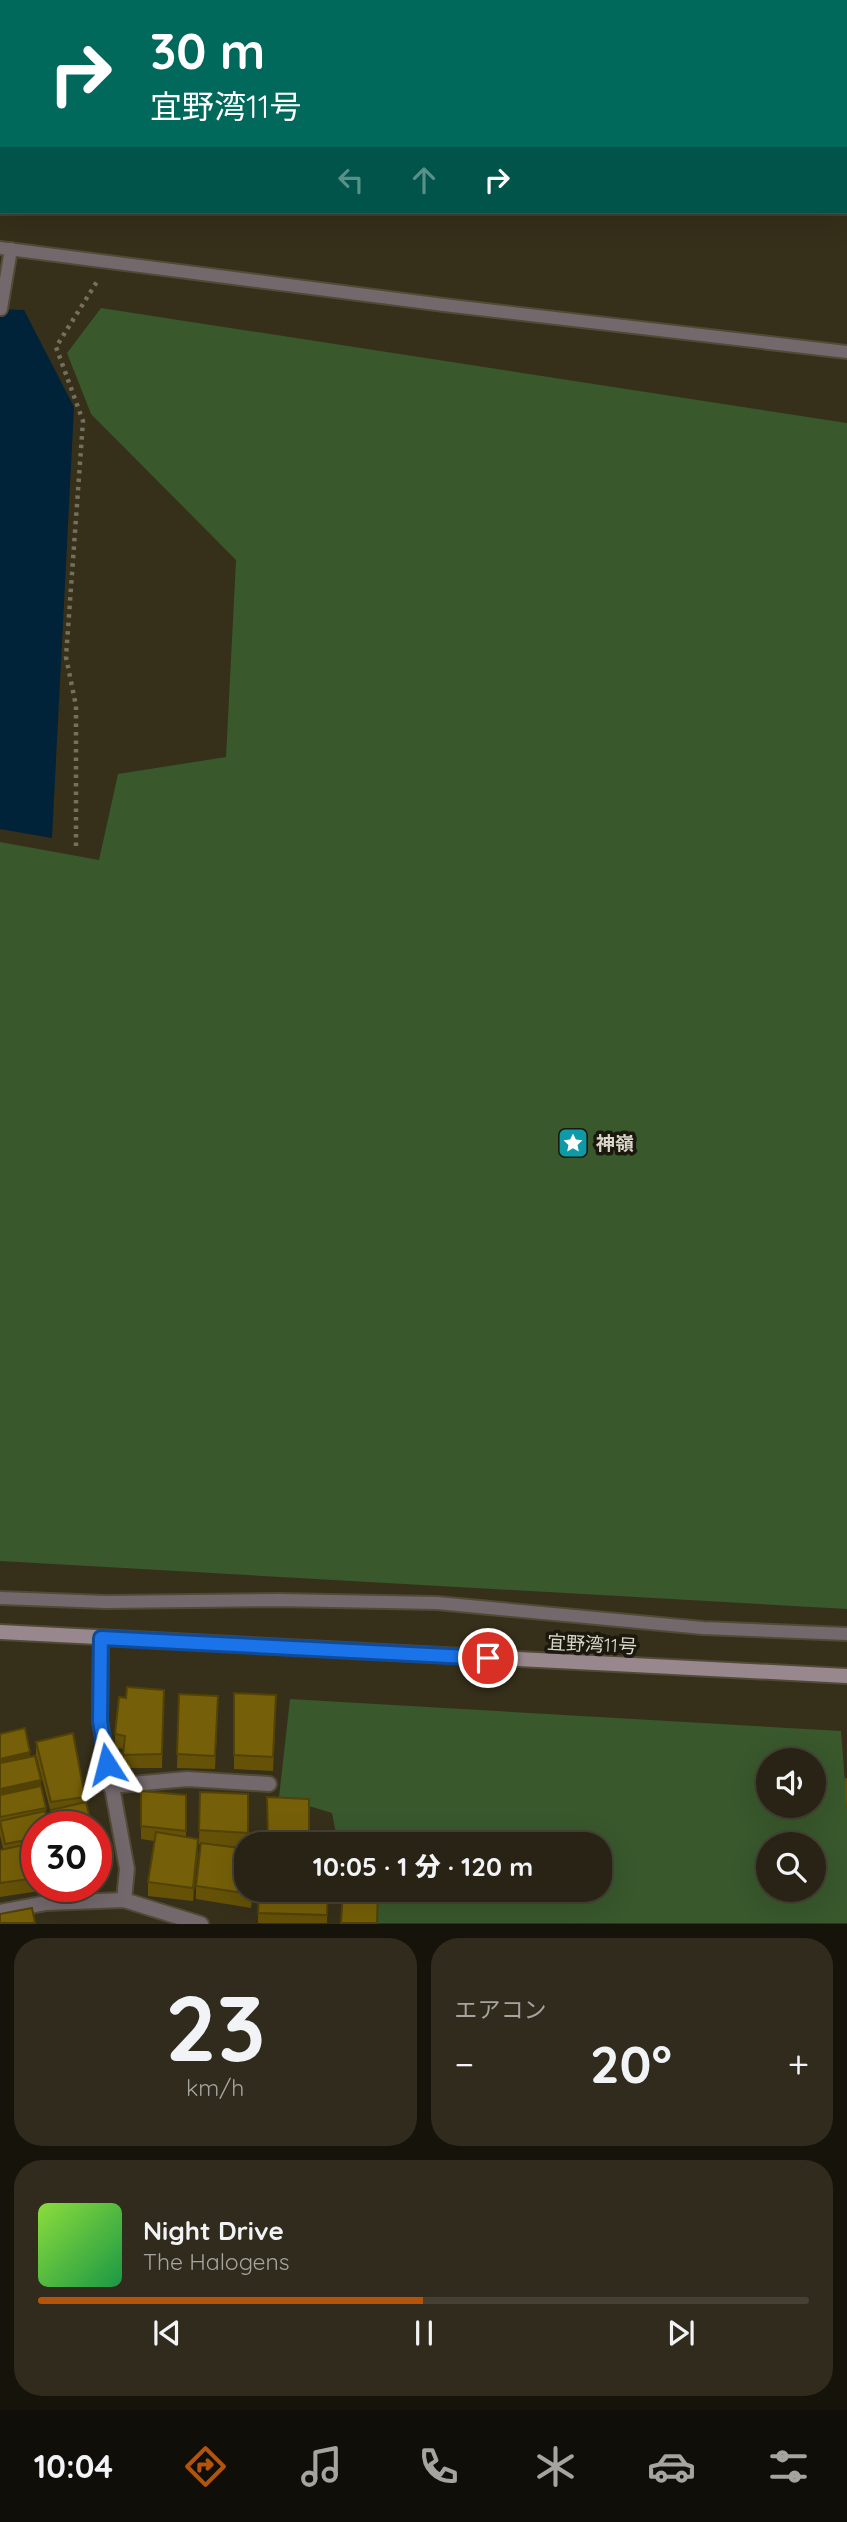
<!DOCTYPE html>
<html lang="ja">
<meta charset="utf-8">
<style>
body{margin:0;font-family:Quicksand,"Noto Sans JP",sans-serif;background:#302b1d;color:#f1f3f6;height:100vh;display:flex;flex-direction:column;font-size:26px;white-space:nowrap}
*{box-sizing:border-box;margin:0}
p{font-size:23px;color:#a5a4a0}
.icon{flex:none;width:38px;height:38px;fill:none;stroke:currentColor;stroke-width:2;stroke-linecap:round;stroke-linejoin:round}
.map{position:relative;height:1924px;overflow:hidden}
.panel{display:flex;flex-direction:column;gap:14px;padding:14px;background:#16130b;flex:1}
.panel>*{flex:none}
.top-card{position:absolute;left:0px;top:0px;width:847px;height:214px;box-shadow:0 7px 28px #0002,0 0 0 2px #444034;background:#00695c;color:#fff;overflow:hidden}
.fabs{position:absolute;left:756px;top:1748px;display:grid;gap:14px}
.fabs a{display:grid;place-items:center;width:70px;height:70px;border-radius:50%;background:#282314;box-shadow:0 7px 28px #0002,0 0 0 2px #444034;font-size:35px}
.speed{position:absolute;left:21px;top:1811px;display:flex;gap:14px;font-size:35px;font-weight:700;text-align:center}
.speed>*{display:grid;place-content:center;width:91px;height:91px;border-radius:50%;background:#282314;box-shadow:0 7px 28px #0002,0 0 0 2px #444034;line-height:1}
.speed .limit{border:10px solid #d22;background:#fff;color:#111}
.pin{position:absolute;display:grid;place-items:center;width:60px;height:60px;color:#fff;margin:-30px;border:4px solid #fff;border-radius:50%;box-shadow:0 2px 7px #0007}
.me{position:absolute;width:77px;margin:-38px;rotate:351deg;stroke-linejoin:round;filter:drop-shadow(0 0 5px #0008)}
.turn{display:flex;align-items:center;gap:24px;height:147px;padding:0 35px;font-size:32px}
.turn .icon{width:91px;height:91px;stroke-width:2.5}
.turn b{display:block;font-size:49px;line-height:60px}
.lanes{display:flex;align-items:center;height:66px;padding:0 35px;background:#0003;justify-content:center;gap:35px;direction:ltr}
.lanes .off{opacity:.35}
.big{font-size:52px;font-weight:800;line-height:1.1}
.panel .widget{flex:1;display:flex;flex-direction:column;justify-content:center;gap:10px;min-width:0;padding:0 24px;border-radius:28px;background:#302b1d}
.panel .dial{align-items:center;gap:0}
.dial b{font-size:91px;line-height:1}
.song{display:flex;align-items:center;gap:21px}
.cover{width:84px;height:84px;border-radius:10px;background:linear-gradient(135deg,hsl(90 70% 55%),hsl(140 70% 35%))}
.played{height:7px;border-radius:4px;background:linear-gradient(90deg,#b45309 50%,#444034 50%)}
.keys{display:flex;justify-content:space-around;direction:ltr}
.heat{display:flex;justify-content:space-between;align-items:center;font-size:38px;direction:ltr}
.panel .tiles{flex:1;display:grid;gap:14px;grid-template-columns:1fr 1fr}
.widget:last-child{grid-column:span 2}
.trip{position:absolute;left:234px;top:1832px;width:378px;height:70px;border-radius:28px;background:#282314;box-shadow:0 7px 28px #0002,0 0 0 2px #444034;font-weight:800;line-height:70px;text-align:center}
.dock{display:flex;height:112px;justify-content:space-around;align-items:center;background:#100e08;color:#a5a4a0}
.dock .icon{width:49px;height:49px}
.dock .current{color:#b45309}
.dock b{font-size:32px;color:#f1f3f6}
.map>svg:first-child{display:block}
.green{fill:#39582c;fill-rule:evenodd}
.water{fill:#002339}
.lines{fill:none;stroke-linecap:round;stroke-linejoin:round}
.lane-casing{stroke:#504a36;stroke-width:16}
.street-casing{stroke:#504a36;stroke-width:18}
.secondary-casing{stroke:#504a36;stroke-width:18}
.path{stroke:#756f5d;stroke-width:4.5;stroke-dasharray:3.5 5;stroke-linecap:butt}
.lane{stroke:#73686c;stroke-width:12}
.street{stroke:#73686c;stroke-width:14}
.secondary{stroke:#99878e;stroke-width:14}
.wall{fill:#655207}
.shaded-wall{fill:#524206}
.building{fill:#755f08;stroke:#524206;stroke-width:2}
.route-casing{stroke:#114b97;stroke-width:18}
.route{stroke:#1a73e8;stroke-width:12}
.labels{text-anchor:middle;stroke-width:7;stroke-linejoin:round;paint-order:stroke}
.poi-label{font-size:19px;font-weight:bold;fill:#dad6ca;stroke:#1b180e;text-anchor:start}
.street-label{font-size:19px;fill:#dad6ca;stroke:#1b180e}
</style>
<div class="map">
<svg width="847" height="1924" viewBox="0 0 847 1924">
<rect width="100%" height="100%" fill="#362f1a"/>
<!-- green -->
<g class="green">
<path d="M101,308L847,423V1609L0,1561V842L99,860L118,774L226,757L236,560L91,414L67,353Z"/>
<path d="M290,1699L841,1731L847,1808V1923H373L347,1890H600V1844H338L332,1813L279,1797ZM768,1760H814V1806H768ZM768,1844H814V1890H768Z"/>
</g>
<!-- water -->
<path class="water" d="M0,309L24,310L74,407L52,838L0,829Z"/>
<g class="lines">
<!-- lane casing -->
<g class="lane-casing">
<g id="lane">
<path d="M0,248L444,305L847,352"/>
<path d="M1,309L11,249"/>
<path d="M0,1598L106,1602L279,1600L437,1603L703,1628L847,1634"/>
</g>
</g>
<!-- street casing -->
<g class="street-casing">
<g id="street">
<path d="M101,1638L100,1721L127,1869L124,1900"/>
<path d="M110,1786L187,1779L269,1784"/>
<path d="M0,1912L46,1903L124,1900L201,1924"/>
</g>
</g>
<!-- secondary casing -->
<g class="secondary-casing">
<path id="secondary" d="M0,1632L847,1676"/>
</g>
<!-- path -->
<path class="path" d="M76,846V706L66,657L83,421L56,347L98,280"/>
<!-- lane -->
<use href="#lane" class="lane"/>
<!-- street -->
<use href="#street" class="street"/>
<!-- secondary -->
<use href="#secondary" class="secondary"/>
</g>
<!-- wall -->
<g class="wall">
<path d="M164,1690L162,1768H123L124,1749L115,1748V1734L126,1698Z"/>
<path d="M234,1693L276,1709L273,1771L234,1769Z"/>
<path d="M179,1694L218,1710L215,1769L177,1768Z"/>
<path d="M0,1734L30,1757L41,1786L46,1808V1821L37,1827V1886H61V1891L41,1897L39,1891L0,1897V1850L3,1849L0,1835Z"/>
<path d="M36,1742L85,1797V1802L92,1827H51V1813L36,1755Z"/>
<path d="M845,1778H847V1811L845,1797Z"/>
<path d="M141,1791L186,1795V1837L198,1853L193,1901L148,1896V1882L154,1841L141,1839Z"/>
<path d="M200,1792L248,1794L247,1847L215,1845L253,1890L251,1908L196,1899V1886L201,1844H199Z"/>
<path d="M267,1797L309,1844H268Z"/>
<path d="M328,1890L327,1923H258V1913Z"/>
</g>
<!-- shaded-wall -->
<g class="shaded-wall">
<path d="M30,1752V1765L0,1772V1759Z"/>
<path d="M41,1780V1794L0,1803V1789Z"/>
<path d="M198,1839V1853L193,1901V1888Z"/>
<path d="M103,1872V1885L66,1893V1886H96V1873Z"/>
<path d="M41,1886H61V1891L41,1897Z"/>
</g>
<!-- building -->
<g class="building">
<path d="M256,0H327L328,2H255Z"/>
<path d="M541,0H598L597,2H541Z"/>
<path d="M127,1687L164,1690L162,1754L123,1755L125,1736L115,1734L119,1697L126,1698Z"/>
<path d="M234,1693L276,1695L273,1757L234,1755Z"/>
<path d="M179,1694L218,1696L215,1756L177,1754Z"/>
<path d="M25,1728L30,1752L0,1759V1734Z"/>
<path d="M73,1733L85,1797L51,1802L36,1742Z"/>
<path d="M35,1756L41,1780L0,1789V1763Z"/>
<path d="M41,1786L46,1808L0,1817V1795Z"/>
<path d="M141,1791L186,1795V1831L141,1826Z"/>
<path d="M200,1792L248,1794V1833L199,1830Z"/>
<path d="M267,1797L309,1799V1844L268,1840Z"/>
<path d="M86,1802L92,1827H54L51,1810Z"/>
<path d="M45,1811L48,1827H37V1838L5,1844L0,1821Z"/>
<path d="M156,1832L198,1839L193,1888L148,1882Z"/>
<path d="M37,1842V1878L0,1883V1850Z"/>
<path d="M201,1843L247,1849V1890H251V1894L196,1886Z"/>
<path d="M96,1845L103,1872L96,1873Z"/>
<path d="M259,1890H328L327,1915L258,1913Z"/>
<path d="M343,1891L378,1893L377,1923H341Z"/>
<path d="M32,1908L35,1923H0V1914Z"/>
</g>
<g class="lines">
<!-- route casing -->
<g class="route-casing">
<path id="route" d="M107,1764L100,1721L101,1638L488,1658"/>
</g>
<!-- route -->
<use href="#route" class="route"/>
</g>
<!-- icons -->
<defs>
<g id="sight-square" transform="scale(1.575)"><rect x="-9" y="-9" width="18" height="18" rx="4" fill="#0f9aa8" stroke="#1b180e"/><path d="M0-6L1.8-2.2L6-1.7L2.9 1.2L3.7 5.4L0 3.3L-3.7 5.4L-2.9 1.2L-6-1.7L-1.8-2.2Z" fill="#fff"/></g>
</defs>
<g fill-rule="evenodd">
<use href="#sight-square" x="573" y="1143"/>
</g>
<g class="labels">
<!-- poi labels -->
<g class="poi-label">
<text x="596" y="1150">神嶺</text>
</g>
<!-- street labels -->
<g class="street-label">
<text transform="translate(592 1644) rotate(3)" y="7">宜野湾11号</text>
</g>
</g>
</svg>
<div class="fabs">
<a><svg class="icon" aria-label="sound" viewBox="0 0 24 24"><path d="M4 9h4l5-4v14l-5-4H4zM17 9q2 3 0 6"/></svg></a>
<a><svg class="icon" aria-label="search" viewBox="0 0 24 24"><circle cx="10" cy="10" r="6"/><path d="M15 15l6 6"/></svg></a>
</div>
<div class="speed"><div class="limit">30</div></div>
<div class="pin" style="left:488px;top:1658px;background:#d93025"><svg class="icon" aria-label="arrive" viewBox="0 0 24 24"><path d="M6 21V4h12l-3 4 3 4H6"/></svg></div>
<svg class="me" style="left:107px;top:1764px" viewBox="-20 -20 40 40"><path d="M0-17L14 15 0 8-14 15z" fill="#1a73e8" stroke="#fff" stroke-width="4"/></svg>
<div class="trip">10:05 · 1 分 · 120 m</div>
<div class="top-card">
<div class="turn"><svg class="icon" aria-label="right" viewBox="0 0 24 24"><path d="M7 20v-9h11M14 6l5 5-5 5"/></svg><div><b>30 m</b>宜野湾11号</div></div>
<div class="lanes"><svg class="icon off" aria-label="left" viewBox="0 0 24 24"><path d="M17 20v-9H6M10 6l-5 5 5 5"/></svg><svg class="icon off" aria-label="ahead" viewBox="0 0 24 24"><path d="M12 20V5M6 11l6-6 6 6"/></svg><svg class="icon" aria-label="right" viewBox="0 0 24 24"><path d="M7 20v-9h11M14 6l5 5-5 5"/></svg></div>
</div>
</div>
<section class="panel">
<div class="tiles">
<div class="widget dial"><b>23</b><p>km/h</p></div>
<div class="widget"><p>エアコン</p>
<div class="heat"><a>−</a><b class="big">20°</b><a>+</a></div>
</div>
<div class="widget">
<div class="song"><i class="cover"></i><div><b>Night Drive</b><p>The Halogens</p></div></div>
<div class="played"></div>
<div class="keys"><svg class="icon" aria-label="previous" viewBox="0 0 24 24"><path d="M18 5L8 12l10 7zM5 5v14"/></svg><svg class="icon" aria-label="pause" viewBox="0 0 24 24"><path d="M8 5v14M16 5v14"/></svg><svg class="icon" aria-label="next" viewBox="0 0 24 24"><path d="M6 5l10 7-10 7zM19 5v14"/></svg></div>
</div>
</div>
</section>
<nav class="dock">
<b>10:04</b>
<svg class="icon current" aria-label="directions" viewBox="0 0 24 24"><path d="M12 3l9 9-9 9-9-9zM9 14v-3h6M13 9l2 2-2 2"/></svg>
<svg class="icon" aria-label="music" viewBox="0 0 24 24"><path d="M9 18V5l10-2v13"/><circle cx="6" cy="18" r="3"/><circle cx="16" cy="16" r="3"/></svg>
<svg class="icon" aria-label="phone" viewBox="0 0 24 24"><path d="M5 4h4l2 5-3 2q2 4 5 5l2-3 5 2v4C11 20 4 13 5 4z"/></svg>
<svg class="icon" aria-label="climate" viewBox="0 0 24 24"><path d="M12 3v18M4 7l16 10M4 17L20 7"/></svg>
<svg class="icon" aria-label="car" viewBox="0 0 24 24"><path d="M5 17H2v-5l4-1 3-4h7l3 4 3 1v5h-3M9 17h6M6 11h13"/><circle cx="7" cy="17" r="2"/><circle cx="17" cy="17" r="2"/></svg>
<svg class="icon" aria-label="filters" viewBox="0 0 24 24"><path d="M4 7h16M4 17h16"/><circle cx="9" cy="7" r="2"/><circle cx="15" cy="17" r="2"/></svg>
</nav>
